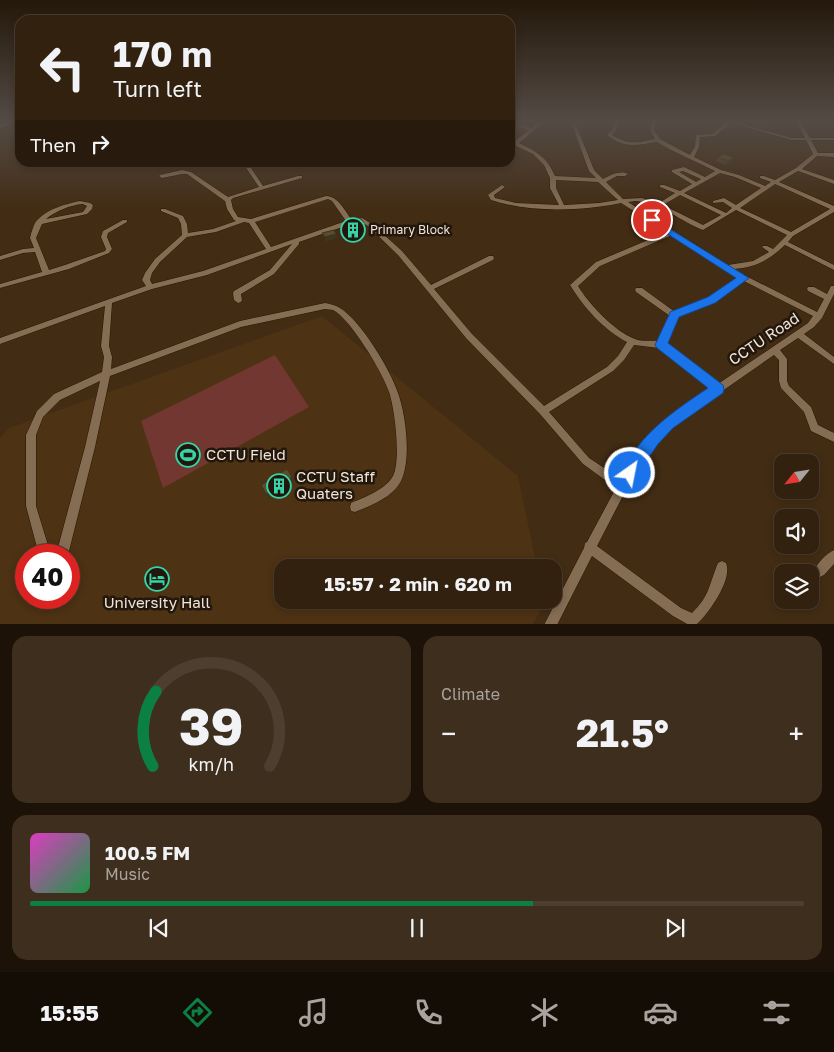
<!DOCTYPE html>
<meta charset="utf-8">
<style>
body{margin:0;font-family:"Golos Text",sans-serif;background:#3d2e1d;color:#f1f3f6;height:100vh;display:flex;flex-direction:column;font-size:19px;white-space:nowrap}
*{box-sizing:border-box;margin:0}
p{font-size:16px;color:#a8a39e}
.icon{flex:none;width:28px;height:28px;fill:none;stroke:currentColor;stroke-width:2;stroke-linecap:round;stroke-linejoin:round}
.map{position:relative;height:624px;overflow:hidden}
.details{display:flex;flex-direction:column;gap:12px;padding:12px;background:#1c1208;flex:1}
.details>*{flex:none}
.top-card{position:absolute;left:15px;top:15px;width:500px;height:152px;border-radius:15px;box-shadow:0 2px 8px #0003,0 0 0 1px #4d3e2f;background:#32210f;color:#f1f3f6;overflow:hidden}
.needle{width:32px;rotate:240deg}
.tools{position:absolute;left:774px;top:454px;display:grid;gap:10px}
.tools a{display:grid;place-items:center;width:45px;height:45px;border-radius:10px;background:#32210f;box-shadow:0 2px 8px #0003,0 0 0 1px #4d3e2f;font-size:25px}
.speed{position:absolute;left:15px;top:544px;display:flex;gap:10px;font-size:25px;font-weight:700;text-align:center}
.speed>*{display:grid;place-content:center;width:65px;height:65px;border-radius:50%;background:#32210f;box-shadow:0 2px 8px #0003,0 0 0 1px #4d3e2f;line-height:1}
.speed .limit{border:8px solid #d22;background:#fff;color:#111}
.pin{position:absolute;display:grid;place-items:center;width:42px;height:42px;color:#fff;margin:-21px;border:2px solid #fff;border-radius:50%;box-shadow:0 1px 5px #0007}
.me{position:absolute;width:55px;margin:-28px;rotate:33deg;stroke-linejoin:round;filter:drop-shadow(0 0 4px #0008)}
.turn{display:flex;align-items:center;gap:18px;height:105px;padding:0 15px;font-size:22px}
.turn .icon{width:65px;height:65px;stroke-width:2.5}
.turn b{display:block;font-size:35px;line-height:42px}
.then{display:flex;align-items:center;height:48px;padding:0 15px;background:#0003;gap:10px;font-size:19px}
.big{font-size:38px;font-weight:700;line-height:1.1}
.details .card{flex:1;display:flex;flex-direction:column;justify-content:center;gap:8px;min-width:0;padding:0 18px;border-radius:15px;background:#3d2e1d}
.details .dial{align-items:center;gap:0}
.dial svg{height:130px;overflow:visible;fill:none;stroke:#4d3e2f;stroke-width:7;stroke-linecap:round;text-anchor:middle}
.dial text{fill:#f1f3f6;stroke:none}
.song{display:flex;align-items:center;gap:15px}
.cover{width:60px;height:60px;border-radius:8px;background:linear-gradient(135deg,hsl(310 70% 55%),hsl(140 70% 35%))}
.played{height:5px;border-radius:2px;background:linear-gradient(90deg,#0b8043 65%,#4d3e2f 65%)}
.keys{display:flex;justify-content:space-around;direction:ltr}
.heat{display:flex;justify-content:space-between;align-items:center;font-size:28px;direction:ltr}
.details .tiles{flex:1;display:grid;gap:12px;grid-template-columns:1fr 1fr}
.card:last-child{grid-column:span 2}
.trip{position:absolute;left:274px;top:559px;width:288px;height:50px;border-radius:15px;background:#32210f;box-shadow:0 2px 8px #0003,0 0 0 1px #4d3e2f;font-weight:700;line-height:50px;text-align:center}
.dock{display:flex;height:80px;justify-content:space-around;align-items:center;background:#140d06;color:#a8a39e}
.dock .icon{width:35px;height:35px}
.dock .current{color:#0b8043}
.dock b{font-size:22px;color:#f1f3f6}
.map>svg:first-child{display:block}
.built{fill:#4d3213;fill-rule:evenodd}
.green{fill:#713730}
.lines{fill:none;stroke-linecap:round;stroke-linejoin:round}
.minor-casing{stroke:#271400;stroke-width:1}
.minor{fill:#856d53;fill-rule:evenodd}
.wall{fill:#4c4127}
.shaded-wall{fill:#3e3520}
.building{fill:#584c2d;stroke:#3e3520}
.route{fill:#1a73e8;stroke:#114b97}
.labels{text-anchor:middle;stroke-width:5;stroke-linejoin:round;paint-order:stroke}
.poi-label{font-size:12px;fill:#f2e4d6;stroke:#21170d;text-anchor:start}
.near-street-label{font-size:15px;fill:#f2e4d6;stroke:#21170d}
.near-poi-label{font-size:15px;fill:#f2e4d6;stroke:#21170d;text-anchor:start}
</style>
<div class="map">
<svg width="834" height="625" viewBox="0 0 834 625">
<rect width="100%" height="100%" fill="#422c14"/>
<!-- built -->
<path class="built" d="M322,316L518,476L537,567L282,568V600H544L545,604L532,625L0,624V438L9,428ZM26,555H69V598H26Z"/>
<!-- green -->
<path class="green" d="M275,355L309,407L163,488L141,421Z"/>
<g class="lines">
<!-- minor casing -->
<g class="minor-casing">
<g id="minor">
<path d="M8,122H13L0,128V125Z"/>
<path d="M510,122L532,128L539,122H544L519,143C537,152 547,157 555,176L596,178L589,171L571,122H575L594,170L603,179C611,175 620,170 628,174L625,176H617L606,182L623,199L642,198L659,203L675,193L660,187V185H664L680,191L692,184L672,172V170L684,167L705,177L715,171L669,149L657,142C637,145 624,149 607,135L613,129V122H617V129L612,135C629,145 637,143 655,139L650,130L652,122H656L654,130L660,139L690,155L695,147L696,135L712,134L727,122H735L792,138H805L797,122H801L810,138H834V140H811L818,153H834V157L817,156L802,169L834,180V184L798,171L779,182L834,206V212L793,236L788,242L834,265V270L785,245C769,260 757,267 734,269L746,276L817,312L824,299L808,291L807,289L808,287H814L827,294L831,286H834V294L822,318L814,327L804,334L834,357V364L798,338L780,350L787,359V381L789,386L811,407L818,425L834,433V442L811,431L804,412L781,388L779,381V360L774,355L672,426L656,442L626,490L597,546L681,608L692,613C710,596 709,584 718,563L722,561L726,563C733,579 709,613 697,624L689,625L673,616L592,556L557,625H544L584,548L585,543L587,542L616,488L583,464L540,414L466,338L398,255L368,226L361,222L351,224L299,242V244L274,274L241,294L242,300L241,302L238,303L234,300L233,293L234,291L270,270L292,244L207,275L152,289L112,303L109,346L112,357L111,369L240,321L325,303C330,304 335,305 340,308C361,321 390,369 398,393C406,415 412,462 400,483C391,498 370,506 355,512L351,511L350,507L351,503C365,497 385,490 393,476C401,460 395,410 389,392C383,373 350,318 333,310C331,310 327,309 325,309L241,327L110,376L95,447L68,555H56L85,447L100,381L60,400L43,417L36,435V506L51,555H39L26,506V435L37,411L54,394L102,372L104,357L101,346L105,306L0,344V338L146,286L142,280L145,273L155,259L182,235L181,224L178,218L161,211V209H165L183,216L187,224L188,233L213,229L236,221L234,220L227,209L225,201L187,174H182L162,178L159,176L160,175L182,170L191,172L228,197L259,187L242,162H247L263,186L298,176H302V178L233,198L231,200L233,209L238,217L251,219L326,196C338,196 345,211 352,220L362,218L372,224L402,251L431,285L489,256H493L494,258L493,260L434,289L472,334L544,406L607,367L618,356L627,342C604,330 584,308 570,285L596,262L667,232L621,203C581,211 530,213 491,200L488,195L489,194L502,185L505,187L494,195L495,198L516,203L559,205L550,188V178L544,165L533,154L516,146L510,148V145L529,130L510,124ZM731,123L792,140H806L813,154L796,168L775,180L764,176H760V178L771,182L765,186L739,175L721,170L694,157L699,147L700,137L715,136ZM683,171L701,179L696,182L679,172ZM720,173L735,177L761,188L736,205L724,198L713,201V203L723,202L732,208L726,213L684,193ZM556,180L598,182L618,200L599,203L564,205L556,188ZM775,184L830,209L791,232L740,208ZM680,195L721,215L703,225L663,205ZM328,199L332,201L346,221L271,247L255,222ZM635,201C661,203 680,221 703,230L736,210L787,235L773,249L767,246H763L762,247L769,252L753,261L728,265L628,202ZM244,222L249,223L266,249L203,271L152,284L150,280L152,273L160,262L187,237L216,232ZM672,235L739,278L708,298L675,312L642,288H636L635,290L636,292L670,316L659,341C651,340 642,342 635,339C614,331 589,304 578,286L600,266ZM744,281L813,316L808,323L718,384L686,358L665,344L677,317L714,302ZM634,345L659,348L680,362L712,389L666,420L650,436L621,479L589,458L549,412L613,371L624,360Z"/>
<path d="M419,162H428L416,167L413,165Z"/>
<path d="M80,201L90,203L93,205L92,209L87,214L42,224L36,238L49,270L65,265L105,251L106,249L101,237L103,231L123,220H127V222L108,233L107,237L112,249L109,253L69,269L0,288V284L42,272L35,252L23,253L0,260V256L23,249L34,248L30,238C31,233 33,227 35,223C44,210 65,204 80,201ZM83,204L87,206L83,212L46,219C56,211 70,205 83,204Z"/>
<path d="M834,550V564L824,575L820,577L816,575L814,571C817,563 826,554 834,550Z"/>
</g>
</g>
<!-- minor -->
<use href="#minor" class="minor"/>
</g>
<!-- wall -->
<g class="wall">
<path d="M718,157L732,162L726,165L716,161Z"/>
<path d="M341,226L364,229L345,235L342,232Z"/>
</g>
<!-- shaded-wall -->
<g class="shaded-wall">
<path d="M734,158L732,162L726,165L728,161Z"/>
<path d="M364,223V229L345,235L344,229Z"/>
<path d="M336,234L337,238L326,242L325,237Z"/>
<path d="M292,477L294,482L269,499L266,494Z"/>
</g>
<!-- building -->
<g class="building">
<path d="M724,154L734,158L728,161L718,157Z"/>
<path d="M361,219L364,223L344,229L341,226Z"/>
<path d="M334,230L336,234L325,237L322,233Z"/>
<path d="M287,469L292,477L266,494L261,485Z"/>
</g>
<!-- sky -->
<linearGradient id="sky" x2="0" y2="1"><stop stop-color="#24180b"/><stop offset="0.58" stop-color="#544b45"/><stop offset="1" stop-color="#544b45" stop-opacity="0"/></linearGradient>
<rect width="834" height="209" fill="url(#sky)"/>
<!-- route -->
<path class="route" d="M652,218L749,278L715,303L679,317L668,343L723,385L724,389L723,393L673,428L658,444L635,478L630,480L625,478L622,473C639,434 674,411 708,388L657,348L655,345L669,315L670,312L708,297L736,278L649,222V219Z"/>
<!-- icons -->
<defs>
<g id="building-ring" transform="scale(1.25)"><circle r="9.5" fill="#21170d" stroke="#36d4a7" stroke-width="1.5"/><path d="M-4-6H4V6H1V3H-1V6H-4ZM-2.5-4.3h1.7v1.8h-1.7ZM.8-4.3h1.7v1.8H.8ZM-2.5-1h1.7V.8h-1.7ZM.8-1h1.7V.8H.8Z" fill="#36d4a7"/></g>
<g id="stadium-ring" transform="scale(1.25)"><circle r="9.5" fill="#21170d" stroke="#36d4a7" stroke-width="1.5"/><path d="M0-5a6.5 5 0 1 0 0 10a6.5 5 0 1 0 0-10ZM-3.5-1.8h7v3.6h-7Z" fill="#36d4a7"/></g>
<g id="hotel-ring" transform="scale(1.25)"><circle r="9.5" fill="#21170d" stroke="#36d4a7" stroke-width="1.5"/><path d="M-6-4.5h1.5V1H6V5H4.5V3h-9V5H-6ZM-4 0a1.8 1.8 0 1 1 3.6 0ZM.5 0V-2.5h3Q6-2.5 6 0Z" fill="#36d4a7"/></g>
</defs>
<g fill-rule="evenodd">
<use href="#building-ring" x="353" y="230"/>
<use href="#stadium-ring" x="188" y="455"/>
<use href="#building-ring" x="279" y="486"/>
<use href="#hotel-ring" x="157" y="579"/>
</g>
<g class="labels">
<!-- poi labels -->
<g class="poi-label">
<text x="370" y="234">Primary Block</text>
</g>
<!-- near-street labels -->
<g class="near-street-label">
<text transform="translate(764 339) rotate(-34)" y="5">CCTU Road</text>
</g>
<!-- near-poi labels -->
<g class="near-poi-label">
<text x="206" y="460">CCTU Field</text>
<text x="296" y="482">CCTU Staff<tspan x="296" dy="17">Quaters</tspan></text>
<text x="157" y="608" text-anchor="middle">University Hall</text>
</g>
</g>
</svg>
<div class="tools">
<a><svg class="needle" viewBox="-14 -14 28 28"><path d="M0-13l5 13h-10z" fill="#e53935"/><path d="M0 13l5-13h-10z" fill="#a8a39e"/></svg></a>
<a><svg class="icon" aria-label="sound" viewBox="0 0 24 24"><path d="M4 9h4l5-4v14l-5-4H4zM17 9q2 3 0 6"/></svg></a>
<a><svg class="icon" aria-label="layers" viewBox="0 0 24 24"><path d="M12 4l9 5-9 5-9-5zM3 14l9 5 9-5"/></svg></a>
</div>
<div class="speed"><div class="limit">40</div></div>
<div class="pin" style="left:652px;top:220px;background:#d93025"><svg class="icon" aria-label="arrive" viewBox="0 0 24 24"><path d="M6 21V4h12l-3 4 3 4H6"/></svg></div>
<svg class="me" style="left:630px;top:473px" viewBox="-20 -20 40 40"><circle r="17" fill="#1a73e8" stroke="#fff" stroke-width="3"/><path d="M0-11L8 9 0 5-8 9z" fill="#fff"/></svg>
<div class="trip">15:57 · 2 min · 620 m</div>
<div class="top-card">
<div class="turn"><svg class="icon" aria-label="left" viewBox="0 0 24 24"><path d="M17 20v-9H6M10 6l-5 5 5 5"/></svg><div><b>170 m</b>Turn left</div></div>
<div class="then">Then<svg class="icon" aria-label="right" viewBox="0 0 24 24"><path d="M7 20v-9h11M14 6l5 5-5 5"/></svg></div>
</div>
</div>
<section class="details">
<div class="tiles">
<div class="card dial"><svg viewBox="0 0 100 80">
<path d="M14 69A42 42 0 1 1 86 69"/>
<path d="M14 69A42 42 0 0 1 16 23" stroke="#0b8043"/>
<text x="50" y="56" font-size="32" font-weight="700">39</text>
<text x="50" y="72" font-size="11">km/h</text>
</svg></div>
<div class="card"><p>Climate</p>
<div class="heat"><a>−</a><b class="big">21.5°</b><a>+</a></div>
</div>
<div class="card">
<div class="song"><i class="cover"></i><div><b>100.5 FM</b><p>Music</p></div></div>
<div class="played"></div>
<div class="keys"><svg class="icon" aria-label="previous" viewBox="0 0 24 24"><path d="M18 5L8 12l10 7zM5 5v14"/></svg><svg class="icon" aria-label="pause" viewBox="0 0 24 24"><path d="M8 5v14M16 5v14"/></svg><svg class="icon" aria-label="next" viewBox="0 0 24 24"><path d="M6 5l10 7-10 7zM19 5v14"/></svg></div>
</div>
</div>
</section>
<nav class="dock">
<b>15:55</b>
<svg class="icon current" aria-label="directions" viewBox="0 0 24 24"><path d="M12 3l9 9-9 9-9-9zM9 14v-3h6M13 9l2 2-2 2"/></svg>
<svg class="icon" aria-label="music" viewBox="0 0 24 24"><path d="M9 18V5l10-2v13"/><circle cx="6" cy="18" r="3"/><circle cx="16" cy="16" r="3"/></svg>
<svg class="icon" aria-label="phone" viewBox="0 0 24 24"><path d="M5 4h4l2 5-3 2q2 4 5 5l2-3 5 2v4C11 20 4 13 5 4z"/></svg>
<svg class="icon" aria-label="climate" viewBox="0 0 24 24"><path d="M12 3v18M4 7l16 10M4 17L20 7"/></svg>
<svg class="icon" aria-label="car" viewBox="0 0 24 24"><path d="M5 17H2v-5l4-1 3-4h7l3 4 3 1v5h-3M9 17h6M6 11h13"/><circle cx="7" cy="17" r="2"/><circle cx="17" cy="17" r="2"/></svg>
<svg class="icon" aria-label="filters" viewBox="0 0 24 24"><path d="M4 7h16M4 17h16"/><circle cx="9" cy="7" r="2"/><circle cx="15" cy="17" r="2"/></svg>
</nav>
